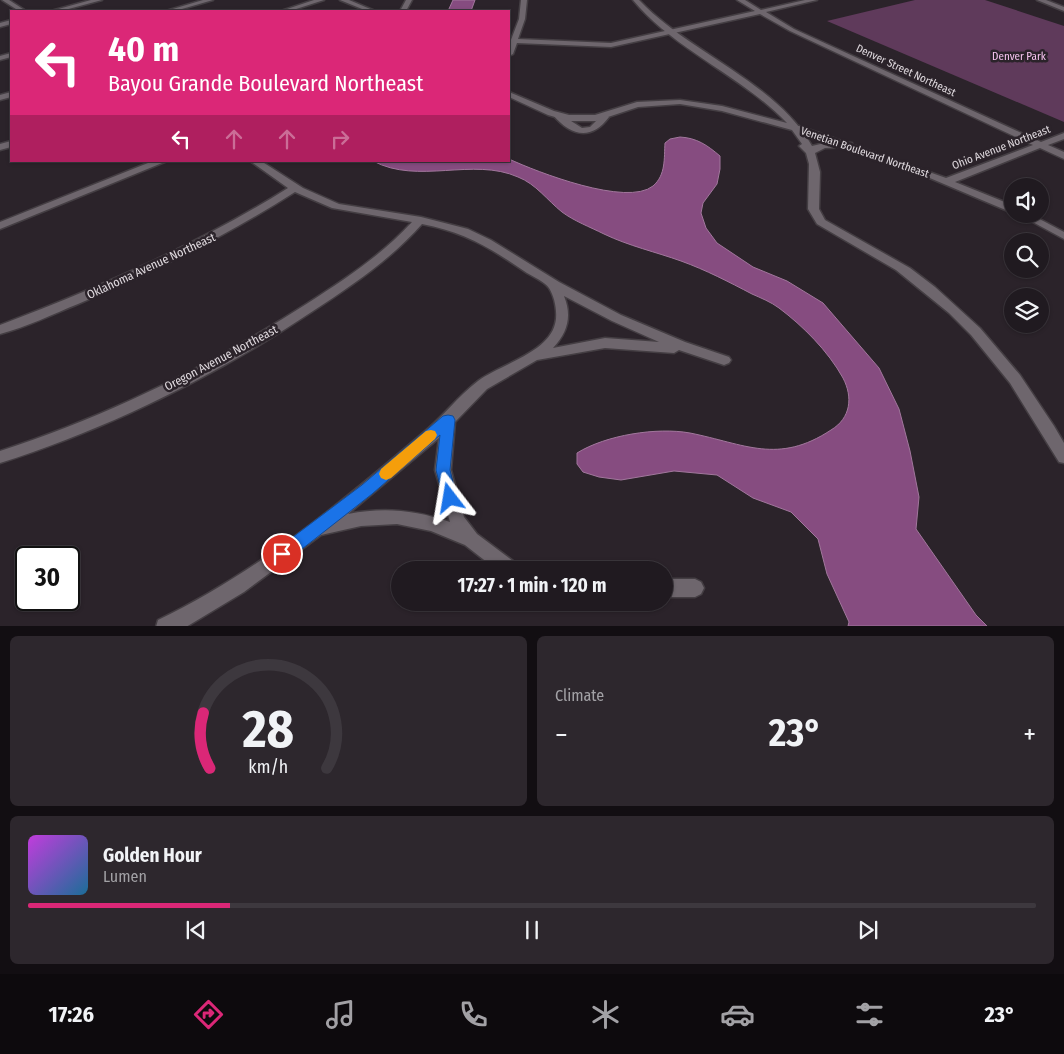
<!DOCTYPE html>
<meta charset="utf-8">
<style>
body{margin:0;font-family:"Fira Sans Condensed",sans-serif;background:#2d272d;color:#f1f3f6;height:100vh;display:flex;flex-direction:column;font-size:19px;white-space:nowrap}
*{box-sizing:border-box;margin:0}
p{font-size:16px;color:#a2a1a5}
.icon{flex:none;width:28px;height:28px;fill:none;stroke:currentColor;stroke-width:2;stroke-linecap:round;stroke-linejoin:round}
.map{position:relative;height:626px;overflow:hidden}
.details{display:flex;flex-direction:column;gap:10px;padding:10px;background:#120e12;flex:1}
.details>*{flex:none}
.banner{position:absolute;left:10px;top:10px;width:500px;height:152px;border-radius:0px;box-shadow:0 1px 4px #0004,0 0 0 1px #3d383e;background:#db2777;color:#fff;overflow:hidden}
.tools{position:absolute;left:1004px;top:178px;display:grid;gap:10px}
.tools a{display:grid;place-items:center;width:45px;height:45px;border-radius:50%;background:#201a20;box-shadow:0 1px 4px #0004,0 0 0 1px #3d383e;font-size:25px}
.speed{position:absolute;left:15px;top:546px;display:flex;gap:10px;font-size:25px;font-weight:700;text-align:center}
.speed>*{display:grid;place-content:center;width:65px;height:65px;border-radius:50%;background:#201a20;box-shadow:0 1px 4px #0004,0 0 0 1px #3d383e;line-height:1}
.speed .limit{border:2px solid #111;border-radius:8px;background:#fff;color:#111}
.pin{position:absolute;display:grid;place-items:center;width:42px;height:42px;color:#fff;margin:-21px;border:2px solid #fff;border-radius:50%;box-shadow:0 1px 5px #0007}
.me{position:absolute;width:55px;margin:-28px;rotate:346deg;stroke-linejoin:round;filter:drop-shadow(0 0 4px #0008)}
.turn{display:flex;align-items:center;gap:18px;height:105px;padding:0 15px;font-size:22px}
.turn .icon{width:65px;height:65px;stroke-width:2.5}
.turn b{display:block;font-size:35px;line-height:42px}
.lanes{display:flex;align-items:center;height:48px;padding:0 15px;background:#0003;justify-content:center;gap:25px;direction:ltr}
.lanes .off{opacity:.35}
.big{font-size:38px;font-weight:700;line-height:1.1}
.details .card{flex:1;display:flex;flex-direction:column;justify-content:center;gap:8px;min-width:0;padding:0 18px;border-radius:8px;background:#2d272d}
.details .dial{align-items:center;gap:0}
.dial svg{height:130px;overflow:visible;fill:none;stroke:#3d383e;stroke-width:7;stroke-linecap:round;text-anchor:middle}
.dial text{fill:#f1f3f6;stroke:none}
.song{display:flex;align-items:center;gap:15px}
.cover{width:60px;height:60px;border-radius:8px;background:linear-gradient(135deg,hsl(290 70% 55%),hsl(200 70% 35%))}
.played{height:5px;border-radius:2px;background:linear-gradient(90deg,#db2777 20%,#3d383e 20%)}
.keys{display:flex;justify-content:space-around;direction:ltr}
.heat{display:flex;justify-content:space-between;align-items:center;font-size:28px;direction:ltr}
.details .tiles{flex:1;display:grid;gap:10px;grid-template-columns:1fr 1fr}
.card:last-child{grid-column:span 2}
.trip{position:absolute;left:391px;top:561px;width:282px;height:50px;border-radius:25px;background:#201a20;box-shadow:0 1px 4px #0004,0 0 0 1px #3d383e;font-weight:700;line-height:50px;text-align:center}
.menu{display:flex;height:80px;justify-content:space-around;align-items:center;background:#0d0a0d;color:#a2a1a5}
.menu .icon{width:35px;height:35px}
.menu .selected{color:#db2777}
.menu b{font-size:22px;color:#f1f3f6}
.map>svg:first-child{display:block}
.green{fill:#5f3a5b}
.water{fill:#864c80;stroke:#a1779c}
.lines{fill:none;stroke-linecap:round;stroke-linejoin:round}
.minor-casing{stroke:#443e43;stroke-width:3}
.tertiary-casing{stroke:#443e43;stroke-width:3}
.minor{fill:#6e666d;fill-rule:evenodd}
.tertiary{fill:#6e666d;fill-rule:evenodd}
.route{fill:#1a73e8;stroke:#114b97}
.slow{fill:#f59e0b}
.labels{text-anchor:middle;stroke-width:5;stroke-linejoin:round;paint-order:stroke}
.far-park-label{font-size:11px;fill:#f7c4f0;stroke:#2b232a}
.far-street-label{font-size:11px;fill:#e0dadf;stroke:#2b232a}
.street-label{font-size:12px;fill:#e0dadf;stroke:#2b232a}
</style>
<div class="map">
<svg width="1064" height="627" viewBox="0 0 1064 627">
<rect width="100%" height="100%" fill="#2b232a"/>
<!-- green -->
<path class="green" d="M915,0H985L1064,26V122L827,21Z"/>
<!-- water -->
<g class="water">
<path d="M453,0H475L471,11H448Z"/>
<path d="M680,137C697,138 707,145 720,156V169L717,184L703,203L701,213L706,228L717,243L753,267L787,281L823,303L879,368L899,409L910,451L919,497L916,529L976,615L987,626H848L849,622L827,574L818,539L791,512L753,498L717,475L674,471L621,480L599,477L583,472L577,464V453C606,435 657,427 690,433C745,444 778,465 831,430C851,418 853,397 843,378C828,351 803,326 779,308C771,302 761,298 752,294C729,282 706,270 681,261C656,252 629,246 604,234C590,227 574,221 562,212C547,200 536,184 518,177C473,157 418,185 373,161H509V159C537,172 627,207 653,186C666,175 664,158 665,143L670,139Z"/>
</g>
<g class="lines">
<!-- minor casing -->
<g class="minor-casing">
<g id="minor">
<path d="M91,0H102L61,11H51Z"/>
<path d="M314,0H324L290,11H281Z"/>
<path d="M340,0H349L375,11H367Z"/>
<path d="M406,0H412L406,11H400Z"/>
<path d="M521,0H527L525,19L518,39L611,43L755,11L737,0H745L761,10L805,0H817L766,12L794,29L1041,142L1064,133V139L1048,145L1064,152V159L1040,148L955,182L1012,205V212L1008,211L925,176L793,130V126H799L946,178L1033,145L790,31L760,14L611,47L517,43L513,54L509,56V45L519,19Z"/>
<path d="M1037,0H1046L1064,7V11Z"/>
<path d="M11,20V24L0,27V23Z"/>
<path d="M11,53V57L0,60V56Z"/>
<path d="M11,92V97L0,100V95Z"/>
<path d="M557,112L582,128L590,127L602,115L609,117C591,141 571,136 553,115Z"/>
<path d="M11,141V147L0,150V144Z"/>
<path d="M250,161H261L303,188L339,204L421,217L468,229L491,240L559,282L621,315L685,342L729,357L731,360L729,363L724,365L679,350L674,353L605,348L537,360L487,389L455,422L451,470L464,517L477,534L517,564L520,570H497L465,545L431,531L397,524L361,526L321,535L244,592L186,627H156L158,620C256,573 341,503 423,433C443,417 458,396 478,381C499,365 548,353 555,324C558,314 555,297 549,288C545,282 534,277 527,273C492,249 465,232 422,224C391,259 353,285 313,311C217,375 110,428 0,463V451C108,416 213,364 308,303C345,279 382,255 412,222L332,208L295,192C226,236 153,272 78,304C53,314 27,327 0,334V325C100,287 197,245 288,188ZM564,296L612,321L659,342L605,338L553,348C568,332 572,316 564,296ZM439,438L435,470L450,522C415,510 384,507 348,514Z"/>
<path d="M1018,214H1030L1064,232V239Z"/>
<path d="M665,579H695L701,582L704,588L701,594L695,597H665Z"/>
</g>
</g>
<!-- tertiary casing -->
<g class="tertiary-casing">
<g id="tertiary">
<path d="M2,0H9L26,11H19Z"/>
<path d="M203,0H213L175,11H166Z"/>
<path d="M633,0H639C689,53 776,82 812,146L829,142L852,143V147L825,148L815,153L820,172L819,209L825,220L910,268L935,287L980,328L1020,375L1054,426L1064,443V463L1059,462L1010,383L971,335L949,313L896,270L817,224L808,209L809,164L806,153L799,146L802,144L792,130L722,111L680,104L638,107L596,121H569L548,115L509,97V92L554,111L569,115H595L637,102L680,100L722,106L787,123C742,76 673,49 633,0Z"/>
<path d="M153,161H167L0,229V222Z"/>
</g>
</g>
<!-- minor -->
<use href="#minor" class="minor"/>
<!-- tertiary -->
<use href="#tertiary" class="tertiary"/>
</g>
<!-- route -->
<path class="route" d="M448,415L453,416L455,420L450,470L457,498L455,502L450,504L444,502L436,470L440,435L372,494L288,560L282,562L277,560L275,554L277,549L362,485L443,416Z"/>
<!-- slow -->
<path class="slow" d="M431,430L435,431L437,435L435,439L391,478L386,480L381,478L379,474L381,469L426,431Z"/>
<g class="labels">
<!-- far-park labels -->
<g class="far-park-label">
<text x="1019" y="60">Denver Park</text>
</g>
<!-- far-street labels -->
<g class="far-street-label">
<text transform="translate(906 70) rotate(25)" y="4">Denver Street Northeast</text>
<text transform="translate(1001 147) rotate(-21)" y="4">Ohio Avenue Northeast</text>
<text transform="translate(865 152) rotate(19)" y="4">Venetian Boulevard Northeast</text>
</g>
<!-- street labels -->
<g class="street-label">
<text transform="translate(151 266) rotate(-25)" y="4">Oklahoma Avenue Northeast</text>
<text transform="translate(221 358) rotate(-28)" y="4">Oregon Avenue Northeast</text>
</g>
</g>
</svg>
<div class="tools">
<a><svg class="icon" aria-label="sound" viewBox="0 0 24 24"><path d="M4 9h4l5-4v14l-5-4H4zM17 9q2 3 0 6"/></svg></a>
<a><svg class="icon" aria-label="search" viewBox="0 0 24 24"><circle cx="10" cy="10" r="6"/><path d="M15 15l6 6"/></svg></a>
<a><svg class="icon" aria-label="layers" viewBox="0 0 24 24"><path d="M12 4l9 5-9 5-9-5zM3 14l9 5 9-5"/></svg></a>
</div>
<div class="speed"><div class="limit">30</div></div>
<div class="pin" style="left:282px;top:554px;background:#d93025"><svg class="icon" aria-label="arrive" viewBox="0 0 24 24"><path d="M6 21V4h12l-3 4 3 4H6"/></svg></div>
<svg class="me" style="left:450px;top:498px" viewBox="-20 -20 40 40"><path d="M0-17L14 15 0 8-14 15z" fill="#1a73e8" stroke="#fff" stroke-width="4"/></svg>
<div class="trip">17:27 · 1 min · 120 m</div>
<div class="banner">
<div class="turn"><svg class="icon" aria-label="left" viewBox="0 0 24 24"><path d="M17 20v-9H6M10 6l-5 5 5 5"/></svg><div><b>40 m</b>Bayou Grande Boulevard Northeast</div></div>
<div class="lanes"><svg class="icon" aria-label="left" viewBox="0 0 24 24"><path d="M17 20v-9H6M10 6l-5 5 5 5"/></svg><svg class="icon off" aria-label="ahead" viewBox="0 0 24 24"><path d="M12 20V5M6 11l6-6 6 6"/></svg><svg class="icon off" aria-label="ahead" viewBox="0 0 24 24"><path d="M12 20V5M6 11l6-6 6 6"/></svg><svg class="icon off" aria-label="right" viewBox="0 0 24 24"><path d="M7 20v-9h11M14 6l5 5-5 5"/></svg></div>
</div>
</div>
<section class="details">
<div class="tiles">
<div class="card dial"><svg viewBox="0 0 100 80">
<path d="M14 69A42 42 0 1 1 86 69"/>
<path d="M14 69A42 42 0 0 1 10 35" stroke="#db2777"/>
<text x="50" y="56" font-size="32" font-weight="700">28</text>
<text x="50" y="72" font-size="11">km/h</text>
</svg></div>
<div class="card"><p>Climate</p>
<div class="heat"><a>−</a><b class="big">23°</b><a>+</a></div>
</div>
<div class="card">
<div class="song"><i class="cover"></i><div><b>Golden Hour</b><p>Lumen</p></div></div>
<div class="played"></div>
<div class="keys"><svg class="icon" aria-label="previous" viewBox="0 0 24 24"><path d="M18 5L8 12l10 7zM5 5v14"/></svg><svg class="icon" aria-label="pause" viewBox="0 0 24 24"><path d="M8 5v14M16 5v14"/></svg><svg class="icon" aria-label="next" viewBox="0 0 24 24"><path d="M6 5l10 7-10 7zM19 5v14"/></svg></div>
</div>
</div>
</section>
<nav class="menu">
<b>17:26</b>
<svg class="icon selected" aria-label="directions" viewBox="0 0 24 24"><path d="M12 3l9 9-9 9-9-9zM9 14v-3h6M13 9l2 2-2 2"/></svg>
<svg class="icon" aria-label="music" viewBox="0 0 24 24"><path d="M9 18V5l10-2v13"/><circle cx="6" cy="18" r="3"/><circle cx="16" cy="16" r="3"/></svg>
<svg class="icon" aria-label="phone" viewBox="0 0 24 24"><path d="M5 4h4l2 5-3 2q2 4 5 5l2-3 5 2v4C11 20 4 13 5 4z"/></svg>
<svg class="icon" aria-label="climate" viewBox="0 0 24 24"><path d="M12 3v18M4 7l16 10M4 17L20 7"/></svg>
<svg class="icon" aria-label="car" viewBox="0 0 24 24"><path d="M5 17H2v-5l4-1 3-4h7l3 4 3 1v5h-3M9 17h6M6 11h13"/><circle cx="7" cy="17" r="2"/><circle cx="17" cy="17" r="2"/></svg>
<svg class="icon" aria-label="filters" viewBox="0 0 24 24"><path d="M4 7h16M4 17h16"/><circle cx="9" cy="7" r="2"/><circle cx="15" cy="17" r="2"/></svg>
<b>23°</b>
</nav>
